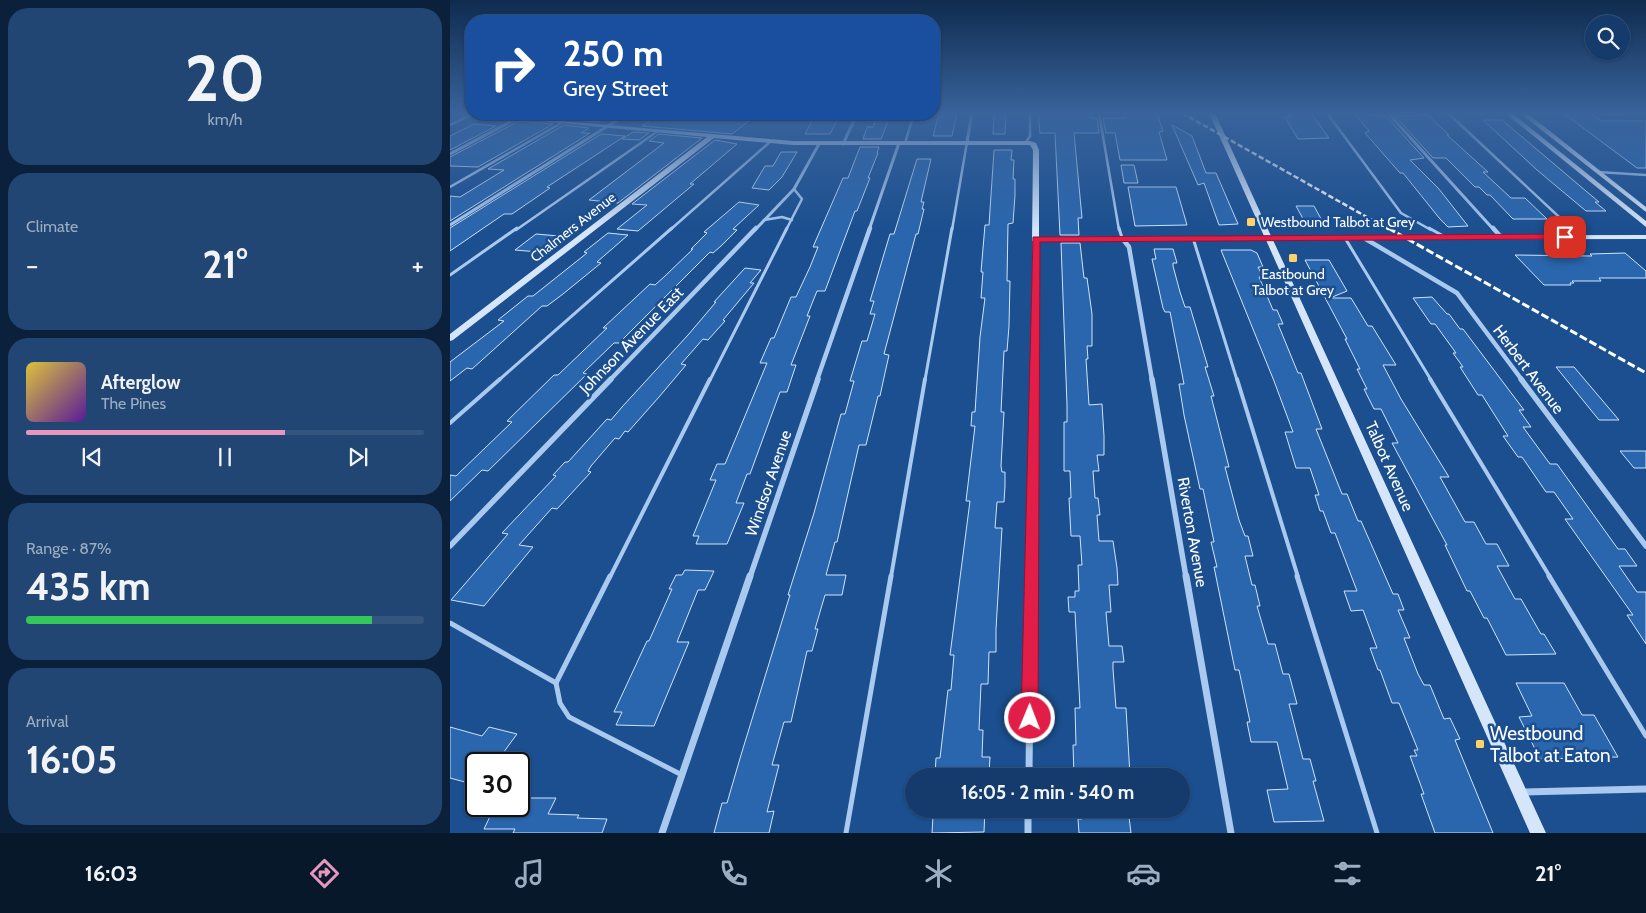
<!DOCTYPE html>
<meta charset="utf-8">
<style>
body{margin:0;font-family:Cabin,sans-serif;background:#214673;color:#f1f3f6;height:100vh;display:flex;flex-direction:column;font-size:19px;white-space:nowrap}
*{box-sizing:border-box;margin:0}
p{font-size:16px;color:#9dadc1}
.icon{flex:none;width:28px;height:28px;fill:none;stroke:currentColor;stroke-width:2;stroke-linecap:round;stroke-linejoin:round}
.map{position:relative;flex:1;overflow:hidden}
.side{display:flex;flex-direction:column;gap:8px;padding:8px;background:#0b203b;width:450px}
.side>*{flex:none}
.hud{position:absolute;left:15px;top:15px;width:475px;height:105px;border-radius:20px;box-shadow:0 1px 4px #0004,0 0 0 1px #33557e;background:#1a4fa0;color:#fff;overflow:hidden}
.tools{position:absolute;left:1135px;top:15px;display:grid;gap:10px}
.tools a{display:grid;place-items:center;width:45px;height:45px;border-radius:50%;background:#143b6b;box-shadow:0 1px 4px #0004,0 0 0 1px #33557e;font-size:25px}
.speed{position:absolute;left:15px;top:752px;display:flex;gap:10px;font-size:25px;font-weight:700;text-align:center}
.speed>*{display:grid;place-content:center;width:65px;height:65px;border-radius:50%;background:#143b6b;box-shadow:0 1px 4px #0004,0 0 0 1px #33557e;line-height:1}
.speed .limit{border:2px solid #111;border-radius:8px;background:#fff;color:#111}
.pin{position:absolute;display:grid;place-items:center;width:42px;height:42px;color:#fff;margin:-21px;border-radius:10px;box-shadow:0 2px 8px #0006}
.me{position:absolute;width:55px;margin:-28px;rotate:1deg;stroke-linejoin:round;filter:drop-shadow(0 0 4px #0008)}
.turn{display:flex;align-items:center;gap:18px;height:105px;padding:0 15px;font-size:22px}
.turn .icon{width:65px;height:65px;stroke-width:2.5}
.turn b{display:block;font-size:35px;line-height:42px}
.big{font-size:38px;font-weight:700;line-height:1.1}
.side .widget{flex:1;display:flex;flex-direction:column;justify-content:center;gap:8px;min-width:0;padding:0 18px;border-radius:20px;background:#214673}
.side .dial{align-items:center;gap:0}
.dial b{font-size:65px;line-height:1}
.song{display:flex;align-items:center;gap:15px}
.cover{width:60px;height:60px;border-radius:8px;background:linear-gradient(135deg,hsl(50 70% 55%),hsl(270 70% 35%))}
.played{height:5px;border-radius:2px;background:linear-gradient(90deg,#e797bd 65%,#33557e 65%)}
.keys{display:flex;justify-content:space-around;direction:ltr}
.heat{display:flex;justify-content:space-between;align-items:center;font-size:28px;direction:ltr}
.charge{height:8px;border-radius:4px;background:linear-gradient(90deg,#34c759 87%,#33557e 0)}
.trip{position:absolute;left:455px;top:768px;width:285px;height:50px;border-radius:25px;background:#143b6b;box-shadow:0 1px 4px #0004,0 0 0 1px #33557e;font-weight:700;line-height:50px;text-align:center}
.dock{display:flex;height:80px;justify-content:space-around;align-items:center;background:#08182b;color:#9dadc1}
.dock .icon{width:35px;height:35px}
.dock .selected{color:#e797bd}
.dock b{font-size:22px;color:#f1f3f6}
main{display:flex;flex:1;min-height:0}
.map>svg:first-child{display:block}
.building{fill:#2a66ad;stroke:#cfe3fa}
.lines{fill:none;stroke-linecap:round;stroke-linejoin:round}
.lane-far3{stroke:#a9c9ee;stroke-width:2.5}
.lane-far2{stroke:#a9c9ee;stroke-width:3}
.lane-far1{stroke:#a9c9ee;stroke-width:4}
.lane{stroke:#a9c9ee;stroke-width:5}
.street-far3{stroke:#a9c9ee;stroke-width:3}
.street-far2{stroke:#a9c9ee;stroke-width:4.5}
.street-far1{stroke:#a9c9ee;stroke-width:5.5}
.street{stroke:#a9c9ee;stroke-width:7}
.secondary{fill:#d6e6fa;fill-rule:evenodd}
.rail-far1{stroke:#fff;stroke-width:2.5;stroke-dasharray:5.5 2.5;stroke-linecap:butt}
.rail{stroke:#fff;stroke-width:3;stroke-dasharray:8 3;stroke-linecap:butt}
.route{fill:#e11d48;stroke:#92132f}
.poi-dot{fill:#ffd166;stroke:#1b4f8f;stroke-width:2}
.labels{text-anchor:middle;stroke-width:5;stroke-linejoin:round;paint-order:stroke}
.far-poi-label{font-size:14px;fill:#fff;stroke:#1b4f8f;text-anchor:start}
.far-street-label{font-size:14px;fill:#fff;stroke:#1b4f8f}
.street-label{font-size:16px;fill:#fff;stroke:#1b4f8f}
.near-poi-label{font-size:19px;fill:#fff;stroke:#1b4f8f;text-anchor:start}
</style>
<main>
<section class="side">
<div class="widget dial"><b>20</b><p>km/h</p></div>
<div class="widget"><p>Climate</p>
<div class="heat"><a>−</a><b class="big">21°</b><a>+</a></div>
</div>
<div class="widget">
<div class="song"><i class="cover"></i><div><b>Afterglow</b><p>The Pines</p></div></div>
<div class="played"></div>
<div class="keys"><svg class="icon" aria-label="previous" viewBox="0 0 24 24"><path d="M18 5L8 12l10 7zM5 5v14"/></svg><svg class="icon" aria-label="pause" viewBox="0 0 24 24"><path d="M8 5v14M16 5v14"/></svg><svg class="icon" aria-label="next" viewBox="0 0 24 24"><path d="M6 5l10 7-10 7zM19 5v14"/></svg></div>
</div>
<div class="widget"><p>Range · 87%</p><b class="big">435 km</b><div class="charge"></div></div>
<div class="widget"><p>Arrival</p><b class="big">16:05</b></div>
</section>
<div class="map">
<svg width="1196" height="833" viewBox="0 0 1196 833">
<rect width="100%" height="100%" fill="#1b4f8f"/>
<!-- building -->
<g class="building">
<path d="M493,113H507L502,136H483L488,117H492Z"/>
<path d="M544,113H556L555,134H543Z"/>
<path d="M588,113H640L641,118H647L649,133H624L632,218H628L629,235H610L605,133H590Z"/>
<path d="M673,113H707L713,131L709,132L717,160H670L665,133H656L653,118H674Z"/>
<path d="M838,113H861L879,138L848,139L835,117H841Z"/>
<path d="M904,113L936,116L974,158L960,160L989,189L1018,226L998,227L990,219L953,173H950L915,133L919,131Z"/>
<path d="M1113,113H1140L1151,121H1196V168H1187Z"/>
<path d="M78,114H121L112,119L78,116Z"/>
<path d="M130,114H161L148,122L123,120Z"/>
<path d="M210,114H308L282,134L192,126Z"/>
<path d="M428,114H441L431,139H413L417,127H423Z"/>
<path d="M978,115L999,135H997L1038,172H1033L1061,198H1075L1097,219H1063L1040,195H1037L1029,187H1025L996,158H983L945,116Z"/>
<path d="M363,119H388L380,134H355Z"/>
<path d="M1033,120H1052L1149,202H1145L1156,211H1136L1087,170Z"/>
<path d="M69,121L103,124L28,167L0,166V157Z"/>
<path d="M24,124L46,126L0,150V136Z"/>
<path d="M114,125L139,128L131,133H140L0,221V196L10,197L54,170L38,169Z"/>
<path d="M722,125L742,136L756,173H766L788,224L769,225L754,183L748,185Z"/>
<path d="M183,132L199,133L189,140L172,139Z"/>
<path d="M151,134L175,136L97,187L100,188L62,214H54L0,251V228Z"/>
<path d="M209,134L252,138L168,203L139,200L214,143L199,141Z"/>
<path d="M265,140L287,144L240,184H244L188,231L167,229L197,205L182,204Z"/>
<path d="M410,147H429L427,153H428L418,178H420L407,211H405L375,291H367L357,316H360L341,365H346L337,392H330L300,474H297L286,503H294L277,544H246L249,536H243L266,480H260L267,464H275L317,363H310L321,338H324L341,297H346L360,267L368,247H363L393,178H398Z"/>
<path d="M544,150H562L561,160H564L563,179H565V195L563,223L558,224L557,281H560L559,326L557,351H554L551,412H554L551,466L552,472H555V486L554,502H547L545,528H552L546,629V652H539L538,684H531L529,730H533L532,757H540L539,774H533L532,776H494V775H485L486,758H490L498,690H501L504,655H500L520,501H516L525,426H521L522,412H525L530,337L535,298H531L533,272H531L535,225H539Z"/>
<path d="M331,152H347L332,177L319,190L302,188L315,166H323Z"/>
<path d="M467,159H481L471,202H474L472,209H474L468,234H466L434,354L439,355L433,382L430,396H428L416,445H409L387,542H385L376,575H396L392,595H375L365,629H368L362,651H357L341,722H334L322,765H329L317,812L324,811L319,833H264L272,803H277L291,755L340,595H338L364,513L391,414H395L404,381H400L412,341H417L425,314H420L424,301H420L440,234H444Z"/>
<path d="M671,165H684L688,183H674Z"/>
<path d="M678,187H726L737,225L685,226Z"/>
<path d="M289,202L309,205L283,229L287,230L271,246L263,253L260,252L169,343H164L133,373L137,374L38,471L32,470L0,501V475L6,476L62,422L57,421L104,375H108L157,328H153L200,284L205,285L215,276L243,249H241L257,233L254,232Z"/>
<path d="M846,206H864L875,226H857Z"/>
<path d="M158,233L178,235L147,262L151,263L113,294L97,306H92L22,369L17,368L0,381V362L54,321L48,320L78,296H83L137,253L134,252Z"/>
<path d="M86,234L109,236L88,252L65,250Z"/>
<path d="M611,243H630L634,278H637L642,314V346H637L638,359H636L639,405L652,404L654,436V455H647L649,471H643L645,498H648L650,515H647L649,541H663L667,568L668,585H659L661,612H656L659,646H672L674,662H663V669L666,708H676L680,775L624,776L623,745H626L625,708H630L625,612H619L618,597H625V591H629L628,565H632L630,536H621L619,498H621L620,471H614V422H617V405Z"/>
<path d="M704,249H723L727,263H723V266L730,292L735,307H740L758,367H755L764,396H761L779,467H775L789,520L795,536H798L803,556H795L802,585H805L810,606H807L818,644H825L833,674H839L847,704H839L853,759H860L866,781H863L874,821L824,822L817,790L838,789L827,742H801L797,722H800L789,670H785L764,567H767L761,542H764L753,489H750L734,415L729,384H734L720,312H715L713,308L702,259H706Z"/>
<path d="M771,250H801L807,253L813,267H808L813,277H809L823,310H827L833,324H828L848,373H851L872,429H866L892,494H897L908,521H911L943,594H948L954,610H948L960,638H954L968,674L974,685H980L994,719L1000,718L1010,739L1005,740L1043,833H985L971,794H974L960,756H967L964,750H968L949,703H942L930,670H928L920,648H927L913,610L901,611L894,591H907L885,533H881L873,511H870L865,495H869L860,468H846L835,432H843L824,381Z"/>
<path d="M1175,253L1196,271V278H1149L1151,281H1122L1124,283H1120L1121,285H1094L1065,255L1142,256L1140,254Z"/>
<path d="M855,260H879L897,291L880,298H901L918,326H922L946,365H933L951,399L999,477H990L1015,522H1024L1036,544H1047L1059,566H1047L1065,599H1071L1091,634H1094L1106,654L1056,655L1037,618H1034L1020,591H1017L995,545H997L942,443H948L931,409H924L914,389H917L907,369H910L895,339H897Z"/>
<path d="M295,268L311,270L300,283H304L273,320L275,321L258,340L253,339L231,364L236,365L209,397L178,432L175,431L169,439L165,438L141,466L138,471L141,472L107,509L102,508L69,545L83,547L34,606L1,600L58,534L52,533L106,476L103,475L115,462H118L157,419L161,420L172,407L238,335L266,302H264Z"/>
<path d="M982,297L997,314H999L1010,329H1013L1074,410H1069L1081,427H1073L1100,464H1107L1168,549H1175L1187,566H1169L1187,592H1196V644L1177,615H1183L1115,519H1123L1104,492H1096L1072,457H1068L1053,436H1058L1032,395H1028L1010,367H1013L1003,353H1006L985,324H981L963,298Z"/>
<path d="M1106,367H1124L1169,420H1149Z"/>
<path d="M1170,451H1196V468H1184Z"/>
<path d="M235,570L264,571L255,590H248L227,642H239L204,726L166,725L172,712H164L197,641H199L222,589H219L226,575H232Z"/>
<path d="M1066,683H1114L1132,715H1144L1168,757L1090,759L1069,717L1082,716Z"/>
<path d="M0,727L32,736L39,727L67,734L45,764H26V785L0,778Z"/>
<path d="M69,798H106L98,814L129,815L127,818L157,819L152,833H63L65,829H34L45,806H69Z"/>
<path d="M491,809H535L534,832L482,833L483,816H491Z"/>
<path d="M632,809H669L670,818L679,817L681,833H629L628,819H632Z"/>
</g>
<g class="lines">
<!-- lane-far3 -->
<g class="lane-far3">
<path d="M649,113L669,230"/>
<path d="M877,113L951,213L981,230"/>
<path d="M998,113L1123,230"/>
<path d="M1154,114L1181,113"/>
<path d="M0,125L23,114"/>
<path d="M576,142L580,136V113"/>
<path d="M455,143L464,114"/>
<path d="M1148,172L1196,175"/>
<path d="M0,187L127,114"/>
<path d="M314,220L332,217L342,220"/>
<path d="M66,230L208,131"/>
<path d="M220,230L321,141"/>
<path d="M336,230L352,199L344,189"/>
<path d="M502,230L517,142"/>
</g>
<!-- lane-far2 -->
<g class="lane-far2">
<path d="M669,228L672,238"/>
<path d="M979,228L995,237"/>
<path d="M1122,228L1131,237"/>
<path d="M743,238L787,380"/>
<path d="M895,238L981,380"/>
<path d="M0,275L67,228"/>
<path d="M49,380L222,228"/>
<path d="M260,380L337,228"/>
<path d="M475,380L502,228"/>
</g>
<!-- lane-far1 -->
<g class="lane-far1">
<path d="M787,379L848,577"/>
<path d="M980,379L1100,577"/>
<path d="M0,423L50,379"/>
<path d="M160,577L260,379"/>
<path d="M441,577L475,379"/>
</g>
<!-- lane -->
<g class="lane">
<path d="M847,576L927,833"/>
<path d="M1099,576L1196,736"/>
<path d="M0,623L106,683L160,576"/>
<path d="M106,683L110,703L119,717L232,775"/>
<path d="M396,833L441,576"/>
</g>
<!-- street-far3 -->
<g class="street-far3">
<path d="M938,113L1044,230"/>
<path d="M517,142L522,113"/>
<path d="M393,144L407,114"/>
<path d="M0,154L75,114"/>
<path d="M0,225L177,114"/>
<path d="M305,230L344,189L369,144"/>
<path d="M419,230L449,143"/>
</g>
<!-- street-far2 -->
<g class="street-far2">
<path d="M1043,228L1051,237"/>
<path d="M672,238L679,247L702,380"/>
<path d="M914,238L1007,293L1072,380"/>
<path d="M160,380L306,228"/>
<path d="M367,380L420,228"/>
<path d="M583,380L585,239"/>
</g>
<!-- street-far1 -->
<g class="street-far1">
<path d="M702,379L736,577"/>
<path d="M1071,379L1196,546"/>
<path d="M0,546L161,379"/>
<path d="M300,577L368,379"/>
<path d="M581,577L583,379"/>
</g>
<!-- street -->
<g class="street">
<path d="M736,576L781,833"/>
<path d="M579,776L581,576"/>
<path d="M1072,792L1196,789"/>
<path d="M578,809V833"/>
<path d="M212,833L300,576"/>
</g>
<!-- secondary -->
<g class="secondary">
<path d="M3,113L33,114L343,141H580L586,143L589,150V237L814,236L759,113H765L821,236L1196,235V239L823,240L1096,833H1080L816,240L582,241L583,150L580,145H343L264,138L3,340L0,341V334L257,137Z"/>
<path d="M1055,113H1062L1196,221V227Z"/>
<path d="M1070,113H1077L1196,207V212Z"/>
</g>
<!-- rail-far1 -->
<path class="rail-far1" d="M732,113L940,230"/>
<!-- rail -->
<path class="rail" d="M938,228L1196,373"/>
</g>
<!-- sky -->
<linearGradient id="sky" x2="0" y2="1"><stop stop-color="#0f2b4f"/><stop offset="0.49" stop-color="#39639b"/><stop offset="1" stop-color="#39639b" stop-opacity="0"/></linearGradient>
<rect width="1196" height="230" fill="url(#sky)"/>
<!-- route -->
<path class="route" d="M1115,234L1118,235V239L590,242L588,718L585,723L580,726L574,723L571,718L583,237Z"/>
<!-- markers -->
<g class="poi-dot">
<rect x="796" y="217" width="10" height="10" rx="2.5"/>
<rect x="838" y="253" width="10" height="10" rx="2.5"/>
<rect x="1025" y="739" width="10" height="10" rx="2.5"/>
</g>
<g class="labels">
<!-- far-poi labels -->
<g class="far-poi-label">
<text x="811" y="227">Westbound Talbot at Grey</text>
<text x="843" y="279" text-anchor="middle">Eastbound<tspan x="843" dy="16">Talbot at Grey</tspan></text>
</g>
<!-- far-street labels -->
<g class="far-street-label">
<text transform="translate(123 227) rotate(-38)" y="5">Chalmers Avenue</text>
</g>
<!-- street labels -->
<g class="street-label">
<text transform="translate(181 340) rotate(-46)" y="6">Johnson Avenue East</text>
<text transform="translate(1079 369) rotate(53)" y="6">Herbert Avenue</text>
<text transform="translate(940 466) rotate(66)" y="6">Talbot Avenue</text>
<text transform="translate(318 483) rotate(-71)" y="6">Windsor Avenue</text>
<text transform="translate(743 532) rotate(80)" y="6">Riverton Avenue</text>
</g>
<!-- near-poi labels -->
<g class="near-poi-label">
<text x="1040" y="740">Westbound<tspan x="1040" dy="22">Talbot at Eaton</tspan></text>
</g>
</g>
</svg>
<div class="tools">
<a><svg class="icon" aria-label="search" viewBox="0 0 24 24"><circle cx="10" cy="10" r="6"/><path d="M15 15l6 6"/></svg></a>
</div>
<div class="speed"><div class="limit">30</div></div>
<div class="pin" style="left:1115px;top:237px;background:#d93025"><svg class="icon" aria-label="arrive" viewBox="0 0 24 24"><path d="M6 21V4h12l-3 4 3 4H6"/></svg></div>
<svg class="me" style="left:580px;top:718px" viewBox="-20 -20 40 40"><circle r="17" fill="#e11d48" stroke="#fff" stroke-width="3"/><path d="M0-11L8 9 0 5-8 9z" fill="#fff"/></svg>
<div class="trip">16:05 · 2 min · 540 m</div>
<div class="hud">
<div class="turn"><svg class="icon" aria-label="right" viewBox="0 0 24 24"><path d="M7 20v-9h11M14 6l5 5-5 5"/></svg><div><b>250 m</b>Grey Street</div></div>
</div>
</div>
</main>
<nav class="dock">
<b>16:03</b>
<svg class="icon selected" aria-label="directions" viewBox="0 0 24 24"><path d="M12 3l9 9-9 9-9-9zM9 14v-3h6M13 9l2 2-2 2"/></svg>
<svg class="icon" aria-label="music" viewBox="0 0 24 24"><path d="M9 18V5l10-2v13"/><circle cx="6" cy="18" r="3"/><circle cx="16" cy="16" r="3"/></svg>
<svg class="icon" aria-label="phone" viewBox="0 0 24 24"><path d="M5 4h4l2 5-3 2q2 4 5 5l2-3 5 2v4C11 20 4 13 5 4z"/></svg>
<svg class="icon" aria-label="climate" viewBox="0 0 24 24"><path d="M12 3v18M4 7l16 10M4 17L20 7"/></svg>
<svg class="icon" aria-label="car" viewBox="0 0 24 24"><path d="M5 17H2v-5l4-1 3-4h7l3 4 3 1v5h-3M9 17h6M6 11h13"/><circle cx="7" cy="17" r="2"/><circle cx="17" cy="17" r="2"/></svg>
<svg class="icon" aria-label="filters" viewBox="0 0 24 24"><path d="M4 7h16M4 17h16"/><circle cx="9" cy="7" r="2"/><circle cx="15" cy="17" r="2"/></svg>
<b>21°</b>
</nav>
